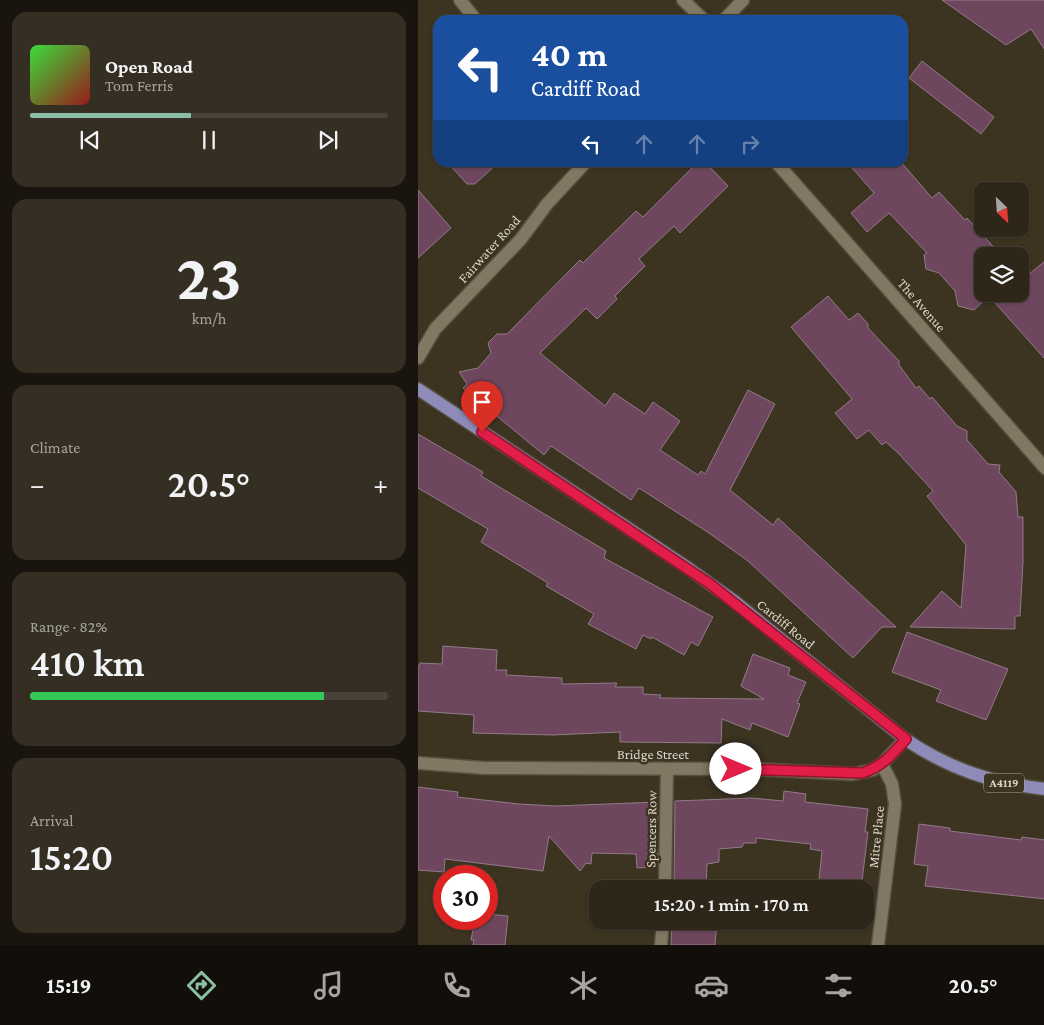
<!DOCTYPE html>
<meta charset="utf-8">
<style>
body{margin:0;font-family:"Crimson Pro",serif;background:#352e22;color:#f1f3f6;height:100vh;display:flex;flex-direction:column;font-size:19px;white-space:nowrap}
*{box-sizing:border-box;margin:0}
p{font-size:16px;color:#a7a5a2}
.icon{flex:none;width:28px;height:28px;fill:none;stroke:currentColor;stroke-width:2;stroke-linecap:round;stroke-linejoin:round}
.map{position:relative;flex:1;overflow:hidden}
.drawer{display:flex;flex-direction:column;gap:12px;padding:12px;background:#19150e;width:418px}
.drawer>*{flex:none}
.guide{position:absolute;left:15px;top:15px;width:475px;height:152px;border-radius:15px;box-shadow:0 1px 4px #0004,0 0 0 1px #484338;background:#1a4fa0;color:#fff;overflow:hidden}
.needle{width:32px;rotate:155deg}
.buttons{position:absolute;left:556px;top:182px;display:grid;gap:10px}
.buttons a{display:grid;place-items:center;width:55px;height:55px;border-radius:10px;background:#2d2619;box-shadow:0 1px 4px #0004,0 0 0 1px #484338;font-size:25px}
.speed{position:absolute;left:15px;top:865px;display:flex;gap:10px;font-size:25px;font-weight:700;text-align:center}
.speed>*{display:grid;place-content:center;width:65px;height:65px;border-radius:50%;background:#2d2619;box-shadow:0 1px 4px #0004,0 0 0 1px #484338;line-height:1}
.speed .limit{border:8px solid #d22;background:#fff;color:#111}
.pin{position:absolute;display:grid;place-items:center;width:42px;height:42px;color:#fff;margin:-51px -21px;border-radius:50% 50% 50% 0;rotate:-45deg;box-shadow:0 0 5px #0007}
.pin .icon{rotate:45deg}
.me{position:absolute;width:55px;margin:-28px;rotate:90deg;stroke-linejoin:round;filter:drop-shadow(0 0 4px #0008)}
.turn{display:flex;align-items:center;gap:18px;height:105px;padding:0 15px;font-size:22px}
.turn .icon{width:65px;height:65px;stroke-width:2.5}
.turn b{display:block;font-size:35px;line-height:42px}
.lanes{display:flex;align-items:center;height:48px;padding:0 15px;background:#0003;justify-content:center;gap:25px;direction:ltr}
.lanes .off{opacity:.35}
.big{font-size:38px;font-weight:600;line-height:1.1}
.drawer .widget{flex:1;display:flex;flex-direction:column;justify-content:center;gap:8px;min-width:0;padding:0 18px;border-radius:15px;background:#352e22}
.drawer .dial{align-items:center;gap:0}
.dial b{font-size:65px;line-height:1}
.song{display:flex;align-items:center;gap:15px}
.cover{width:60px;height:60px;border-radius:8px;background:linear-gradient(135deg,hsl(120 70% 55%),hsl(0 70% 35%))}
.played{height:5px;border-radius:2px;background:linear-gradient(90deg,#8abfa5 45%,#484338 45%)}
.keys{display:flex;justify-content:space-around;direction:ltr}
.heat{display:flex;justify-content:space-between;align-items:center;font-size:28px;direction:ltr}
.charge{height:8px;border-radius:4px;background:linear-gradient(90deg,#34c759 82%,#484338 0)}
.trip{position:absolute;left:171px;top:880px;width:285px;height:50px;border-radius:15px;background:#2d2619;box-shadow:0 1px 4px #0004,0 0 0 1px #484338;font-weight:600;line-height:50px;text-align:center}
.dock{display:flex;height:80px;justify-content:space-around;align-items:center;background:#120f0a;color:#a7a5a2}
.dock .icon{width:35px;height:35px}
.dock .current{color:#8abfa5}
.dock b{font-size:22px;color:#f1f3f6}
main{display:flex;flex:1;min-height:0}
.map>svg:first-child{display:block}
.building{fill:#6e475e;stroke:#917b88}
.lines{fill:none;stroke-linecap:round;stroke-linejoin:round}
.minor-casing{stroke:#564f3f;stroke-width:15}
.tertiary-casing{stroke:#564f3f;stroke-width:15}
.primary-casing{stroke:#564f3f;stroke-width:15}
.minor{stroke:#817863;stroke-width:12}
.tertiary{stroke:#817863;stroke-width:12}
.primary{stroke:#8e8bb8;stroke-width:12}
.route-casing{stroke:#92132f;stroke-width:12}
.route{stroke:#e11d48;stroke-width:9}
.labels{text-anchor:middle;stroke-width:5;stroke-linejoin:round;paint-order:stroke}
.shield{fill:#3c3321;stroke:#aba598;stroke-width:1}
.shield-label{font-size:12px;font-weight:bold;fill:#dbd6cb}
.street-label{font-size:14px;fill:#dbd6cb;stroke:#3c3321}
</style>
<main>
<section class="drawer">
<div class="widget">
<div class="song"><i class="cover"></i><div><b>Open Road</b><p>Tom Ferris</p></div></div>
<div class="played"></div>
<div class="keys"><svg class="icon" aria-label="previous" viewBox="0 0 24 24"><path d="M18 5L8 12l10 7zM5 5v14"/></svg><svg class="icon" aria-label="pause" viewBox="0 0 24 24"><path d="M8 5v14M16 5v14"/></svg><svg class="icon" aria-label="next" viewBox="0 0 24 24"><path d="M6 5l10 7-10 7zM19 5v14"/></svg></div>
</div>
<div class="widget dial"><b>23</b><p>km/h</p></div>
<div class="widget"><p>Climate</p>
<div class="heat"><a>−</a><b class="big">20.5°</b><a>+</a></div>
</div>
<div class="widget"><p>Range · 82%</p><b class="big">410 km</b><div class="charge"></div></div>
<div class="widget"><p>Arrival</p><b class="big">15:20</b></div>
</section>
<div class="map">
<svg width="627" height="945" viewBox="0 0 627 945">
<rect width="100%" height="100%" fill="#3c3321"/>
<!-- building -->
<g class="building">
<path d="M524,0H627V50L613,29L588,45Z"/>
<path d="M504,61L576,117L563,134L491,78Z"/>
<path d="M29,162H81L57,184H49Z"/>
<path d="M280,162H287L310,186L262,233L256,226L221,259L227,266L197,296L199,299L179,319L168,308L122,353L187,406L196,393L227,414L235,402L262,421L242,450L280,475L283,471L287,474L330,390L357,404L312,490L355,525L360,518L478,627H464L435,658L330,561L291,533L221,488L213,500L133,446L126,455L45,388L49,384L41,372L60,368L73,353L70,343L79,334H89L162,260L165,263L218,211L225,217Z"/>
<path d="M429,162H483L514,198L521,192L547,220L549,218L584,256H565V294H602V277L605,279L627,261V359L571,296L556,310L540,306L537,291L521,273L508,269L506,255L509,253L471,213L449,232L433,213L456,193Z"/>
<path d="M0,190L33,228L0,258Z"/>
<path d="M410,296L431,320L440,313L450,324V328L481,361V365L498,388L501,386L512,399L514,397L539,426L549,431V440L570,464L582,465L581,472L598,492L600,517H605V562L602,616H597V629L492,627L524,591L543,608L548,545L509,496L515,491L481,454L468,442L464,445L451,430L439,439L417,413L434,399L373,327Z"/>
<path d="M0,434L65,472L63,476L188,551L186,558L295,617L280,646L273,642L266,655L234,637L233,639L225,635L218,649L170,624L176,614L128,586L130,583L63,542L70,529L0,488Z"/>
<path d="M489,632L590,669L568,720L518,701L523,690L474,672Z"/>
<path d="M25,646L79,650L78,670H89L88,675L144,678V684L199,683L197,687H225V694L243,695L241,698L346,699L323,686L335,654L372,668L370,675L388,682L379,703L382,704L370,737L334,723L332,730L304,719L303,743L202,742V732L135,735L55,733L56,715L0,711V668L2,663L24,664Z"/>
<path d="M0,787L40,792L39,797L101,804L138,806L240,802L239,867L219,868L218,854L174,853L173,864L168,863L162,871L131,836L125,871L27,859L26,872L0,870Z"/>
<path d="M366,791L388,794L387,802L450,809L447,832H450L443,889H400L404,851L392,849L393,844L338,838V843H326L324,847L301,849V862L289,864L288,889H256L257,801L334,798L365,801Z"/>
<path d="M501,824L532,828V831L603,840L604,837L627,840V899L507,886L510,866L496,864Z"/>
<path d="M69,914L90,916L87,945H55L56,940H53L57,919H69Z"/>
<path d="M254,921H299L297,945H253Z"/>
</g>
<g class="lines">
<!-- minor casing -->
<g class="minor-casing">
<g id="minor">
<path d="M42,0L58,20"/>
<path d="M265,0L286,20"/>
<path d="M358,162L627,468"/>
<path d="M0,763L66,768L335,769L435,774L454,770L464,764L487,739"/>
<path d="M247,889L249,769"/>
<path d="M243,945L245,921"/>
<path d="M460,945L477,804L474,784L464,764"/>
</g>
</g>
<!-- tertiary casing -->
<g class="tertiary-casing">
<g id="tertiary">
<path d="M306,20L325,0"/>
<path d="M0,358L17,329L103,239L129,204L168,162"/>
</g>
</g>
<!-- primary casing -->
<g class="primary-casing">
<path id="primary" d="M0,389L267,566L316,601L487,739C531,769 574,783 627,789"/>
</g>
<!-- minor -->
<use href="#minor" class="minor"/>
<!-- tertiary -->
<use href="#tertiary" class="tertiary"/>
<!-- primary -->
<use href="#primary" class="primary"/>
</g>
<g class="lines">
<!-- route casing -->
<g class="route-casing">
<path id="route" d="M64,432L292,584L488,739C475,754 464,767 444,773L318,769"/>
</g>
<!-- route -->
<use href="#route" class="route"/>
</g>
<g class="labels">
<!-- shield labels -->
<rect class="shield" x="566" y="773.5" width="40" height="19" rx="4"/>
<g class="shield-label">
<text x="586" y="787">A4119</text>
</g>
<!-- street labels -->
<g class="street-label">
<text transform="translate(71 249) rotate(-48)" y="5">Fairwater Road</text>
<text transform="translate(504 305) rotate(49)" y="5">The Avenue</text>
<text transform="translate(368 624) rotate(39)" y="5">Cardiff Road</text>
<text x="235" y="759">Bridge Street</text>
<text transform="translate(233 829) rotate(-89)" y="5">Spencers Row</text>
<text transform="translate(458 837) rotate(-84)" y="5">Mitre Place</text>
</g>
</g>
</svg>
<div class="buttons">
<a><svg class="needle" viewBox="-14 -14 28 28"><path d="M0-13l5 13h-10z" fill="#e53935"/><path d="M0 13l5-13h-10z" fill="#a7a5a2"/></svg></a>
<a><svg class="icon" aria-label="layers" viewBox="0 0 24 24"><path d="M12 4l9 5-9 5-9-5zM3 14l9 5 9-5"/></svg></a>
</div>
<div class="speed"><div class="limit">30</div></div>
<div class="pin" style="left:64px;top:432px;background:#d93025"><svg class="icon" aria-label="arrive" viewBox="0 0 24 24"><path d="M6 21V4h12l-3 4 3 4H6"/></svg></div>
<svg class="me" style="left:318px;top:769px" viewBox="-20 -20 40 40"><circle r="19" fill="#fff"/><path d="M0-13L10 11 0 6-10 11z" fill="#e11d48"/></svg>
<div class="trip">15:20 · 1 min · 170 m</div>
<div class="guide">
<div class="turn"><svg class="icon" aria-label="left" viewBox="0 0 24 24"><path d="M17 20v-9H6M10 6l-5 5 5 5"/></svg><div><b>40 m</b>Cardiff Road</div></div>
<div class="lanes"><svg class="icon" aria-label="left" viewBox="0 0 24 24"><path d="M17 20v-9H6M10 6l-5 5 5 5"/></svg><svg class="icon off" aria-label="ahead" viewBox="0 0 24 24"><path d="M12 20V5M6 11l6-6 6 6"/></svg><svg class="icon off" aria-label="ahead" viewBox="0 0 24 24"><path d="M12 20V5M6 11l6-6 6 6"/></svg><svg class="icon off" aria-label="right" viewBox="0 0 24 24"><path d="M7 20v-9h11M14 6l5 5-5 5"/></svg></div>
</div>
</div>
</main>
<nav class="dock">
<b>15:19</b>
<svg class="icon current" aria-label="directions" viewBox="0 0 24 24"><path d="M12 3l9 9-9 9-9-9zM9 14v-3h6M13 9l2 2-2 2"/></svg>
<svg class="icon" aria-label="music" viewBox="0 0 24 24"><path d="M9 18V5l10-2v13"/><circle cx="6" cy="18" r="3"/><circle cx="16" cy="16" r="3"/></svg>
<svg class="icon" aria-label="phone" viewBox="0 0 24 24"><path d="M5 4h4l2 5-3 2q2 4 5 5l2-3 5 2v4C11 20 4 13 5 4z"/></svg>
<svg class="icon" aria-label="climate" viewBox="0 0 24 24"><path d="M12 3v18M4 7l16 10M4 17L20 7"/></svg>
<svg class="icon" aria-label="car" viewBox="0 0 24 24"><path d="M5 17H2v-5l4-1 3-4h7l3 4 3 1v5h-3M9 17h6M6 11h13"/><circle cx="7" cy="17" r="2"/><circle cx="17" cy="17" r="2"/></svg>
<svg class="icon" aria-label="filters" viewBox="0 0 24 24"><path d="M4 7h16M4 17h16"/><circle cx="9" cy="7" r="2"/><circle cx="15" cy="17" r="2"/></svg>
<b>20.5°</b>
</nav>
